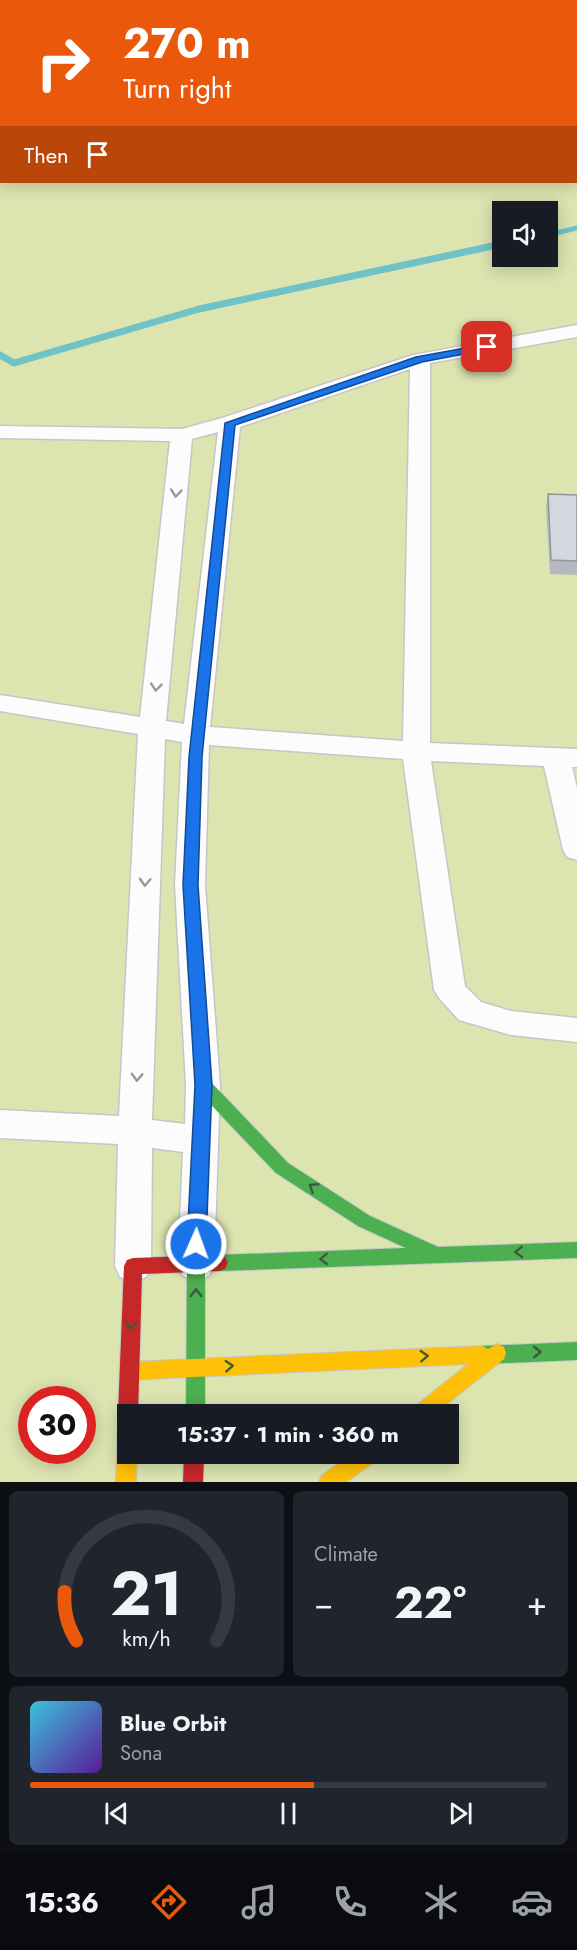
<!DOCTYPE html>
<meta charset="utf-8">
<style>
body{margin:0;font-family:Jost,sans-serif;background:#20242c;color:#f1f3f6;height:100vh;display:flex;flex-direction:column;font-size:22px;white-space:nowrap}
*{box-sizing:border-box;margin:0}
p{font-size:20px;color:#9ea1a6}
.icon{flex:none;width:33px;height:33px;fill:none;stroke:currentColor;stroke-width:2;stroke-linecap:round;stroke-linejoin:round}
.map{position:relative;height:1482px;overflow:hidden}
.details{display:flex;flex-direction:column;gap:9px;padding:9px;background:#0d0f14;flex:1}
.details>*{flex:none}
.hud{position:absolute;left:0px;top:0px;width:578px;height:183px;box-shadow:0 3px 15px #0003;background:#ea580c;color:#fff;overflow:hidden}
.fabs{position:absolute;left:492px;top:201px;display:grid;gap:12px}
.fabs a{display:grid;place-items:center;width:66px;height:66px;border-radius:0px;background:#171b24;box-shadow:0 3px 15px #0003;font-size:30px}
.speed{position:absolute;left:18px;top:1386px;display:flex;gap:12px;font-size:30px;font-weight:700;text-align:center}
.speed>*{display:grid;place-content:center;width:78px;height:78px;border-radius:50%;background:#171b24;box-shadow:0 3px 15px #0003;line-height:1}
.speed .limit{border:9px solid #d22;background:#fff;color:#111}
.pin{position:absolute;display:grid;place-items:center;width:51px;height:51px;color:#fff;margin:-26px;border-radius:12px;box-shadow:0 3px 9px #0006}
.me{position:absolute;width:66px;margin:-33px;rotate:2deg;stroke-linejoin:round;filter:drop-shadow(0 0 4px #0008)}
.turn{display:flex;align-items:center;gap:21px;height:126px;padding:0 24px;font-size:27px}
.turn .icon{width:78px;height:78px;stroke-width:2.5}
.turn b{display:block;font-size:42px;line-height:51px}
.then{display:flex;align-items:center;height:57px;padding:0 24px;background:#0003;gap:12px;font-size:22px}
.big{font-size:45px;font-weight:700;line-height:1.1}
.details .widget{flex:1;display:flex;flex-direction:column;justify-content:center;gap:9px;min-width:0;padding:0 21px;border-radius:9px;background:#20242c}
.details .dial{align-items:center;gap:0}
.dial svg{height:156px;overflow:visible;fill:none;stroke:#363941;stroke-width:7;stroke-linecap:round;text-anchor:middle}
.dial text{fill:#f1f3f6;stroke:none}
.song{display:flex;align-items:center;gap:18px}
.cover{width:72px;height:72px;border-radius:9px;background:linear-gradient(135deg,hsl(190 70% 55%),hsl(270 70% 35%))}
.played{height:6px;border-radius:3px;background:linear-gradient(90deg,#ea580c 55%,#363941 55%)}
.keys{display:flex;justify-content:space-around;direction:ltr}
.heat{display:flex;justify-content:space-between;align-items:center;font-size:33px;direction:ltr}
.details .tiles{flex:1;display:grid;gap:9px;grid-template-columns:1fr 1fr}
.widget:last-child{grid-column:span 2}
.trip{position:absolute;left:117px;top:1404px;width:342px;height:60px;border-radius:0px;background:#171b24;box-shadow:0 3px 15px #0003;font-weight:700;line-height:60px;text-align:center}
.menu{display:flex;height:96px;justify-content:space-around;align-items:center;background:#090b0e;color:#9ea1a6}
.menu .icon{width:42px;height:42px}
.menu .on{color:#ea580c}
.menu b{font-size:27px;color:#f1f3f6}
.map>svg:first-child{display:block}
.green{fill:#dce4b0;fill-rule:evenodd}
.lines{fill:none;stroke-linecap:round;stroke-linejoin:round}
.stream-far1{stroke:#6fc2c6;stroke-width:5}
.stream{stroke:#6fc2c6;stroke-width:7}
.lane-casing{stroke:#c6c6c8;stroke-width:2}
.street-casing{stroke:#c6c6c8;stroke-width:3}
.fast-casing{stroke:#c6c6c8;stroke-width:2}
.slow-casing{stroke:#c6c6c8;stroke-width:2}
.jam-casing{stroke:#c6c6c8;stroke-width:2}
.lane{fill:#fcfcfd;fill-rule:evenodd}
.street{fill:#fcfcfd;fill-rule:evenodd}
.fast{fill:#4caf50;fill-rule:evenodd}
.slow{fill:#ffc107;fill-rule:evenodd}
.jam{fill:#c62828;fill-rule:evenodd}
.wall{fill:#b5b9bf}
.building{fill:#d3d7de;stroke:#94969b;stroke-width:1.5}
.oneway{stroke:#99999a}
.oneway2{stroke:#3d5a3e}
.route{fill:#1a73e8;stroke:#114b97;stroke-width:1.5}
</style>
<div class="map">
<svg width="577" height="1482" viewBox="0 0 577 1482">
<rect width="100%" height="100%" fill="#ecedef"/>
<!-- green -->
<path class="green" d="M0,0H577V1482H0ZM2,2H576V182H2ZM502,212H548V256H502ZM32,1400H82V1450H32ZM128,1414H448V1454H128Z"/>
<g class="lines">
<!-- stream-far1 -->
<path class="stream-far1" d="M548,235L577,228"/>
<!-- stream -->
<path class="stream" d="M0,355L14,363L199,309L502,244"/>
<!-- lane casing -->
<g class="lane-casing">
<g id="lane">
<path d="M14,0H20L21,2H13Z"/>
<path d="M191,0H197L198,2H190Z"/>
<path d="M362,0H411L412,1L363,2Z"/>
<path d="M531,0H537L538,2H530Z"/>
</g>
</g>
<!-- street casing -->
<g class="street-casing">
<path id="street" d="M577,325V337L430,363V743L577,749V767H572L577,788V860L567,857L563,850L544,766L431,761L465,986L481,1002L511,1011L577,1018V1042L511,1035L459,1020L439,998L434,990L403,759L209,745L205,885L220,1085L214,1265L209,1276L196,1281L183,1276L178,1265L183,1152L152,1148L151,1266L146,1277L133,1282L120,1277L115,1266L118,1144L0,1138V1110L119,1116L138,734L0,711V695L140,717L170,441L0,438V426L182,429L222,418L413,355ZM410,369L403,741L210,727L240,427ZM218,432L184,724L166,721L192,439ZM165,739L182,742L175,885L186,1085L185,1124L152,1120Z"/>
</g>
<!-- fast casing -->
<g class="fast-casing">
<g id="fast">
<path d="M203,1078L209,1080L288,1163L370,1216L438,1247L577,1242V1258L219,1271L213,1269L210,1263L213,1257L219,1255L406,1248L358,1226L276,1173L197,1090L195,1085L197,1080Z"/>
<path d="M196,1257L202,1259L205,1265V1414H186L187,1265L190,1259Z"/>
<path d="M577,1342V1360L482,1364L475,1361L473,1355L475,1349L482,1346Z"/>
</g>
</g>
<!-- slow casing -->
<g class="slow-casing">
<g id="slow">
<path d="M497,1344L504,1347L506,1353L504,1359L434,1414H410L413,1408L468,1364L129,1380L122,1377L119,1371L122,1365L129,1362L482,1346L488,1349Z"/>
<path d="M128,1416V1454H137L136,1482H116L118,1425L121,1418Z"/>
<path d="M353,1454H379L376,1461L346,1482H319L322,1475Z"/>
</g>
</g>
<!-- jam casing -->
<g class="jam-casing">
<g id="jam">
<path d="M219,1255L225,1257L228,1263L225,1269L219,1271L142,1274L138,1414H128V1423L121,1420L118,1414L124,1266L127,1260L133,1258Z"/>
<path d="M184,1454H204L203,1482H183Z"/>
</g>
</g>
<!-- lane -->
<use href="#lane" class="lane"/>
<!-- street -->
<use href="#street" class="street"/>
<!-- fast -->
<use href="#fast" class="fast"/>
<!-- slow -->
<use href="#slow" class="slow"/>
<!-- jam -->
<use href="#jam" class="jam"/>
</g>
<!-- wall -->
<path class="wall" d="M548,494L577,495V575L550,574L546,507Z"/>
<!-- building -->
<path class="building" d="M548,494L577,495V561L551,560Z"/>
<!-- one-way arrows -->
<defs><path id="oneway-chevron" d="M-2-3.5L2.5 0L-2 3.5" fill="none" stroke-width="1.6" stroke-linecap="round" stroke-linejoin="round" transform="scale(1.5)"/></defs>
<g class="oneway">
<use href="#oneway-chevron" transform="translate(176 493) rotate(96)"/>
<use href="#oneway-chevron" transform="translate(156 687) rotate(96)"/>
<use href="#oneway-chevron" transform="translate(145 882) rotate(92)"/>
<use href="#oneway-chevron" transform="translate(137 1077) rotate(92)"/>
</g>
<g class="oneway2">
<use href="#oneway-chevron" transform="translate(313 1187) rotate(-147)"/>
<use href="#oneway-chevron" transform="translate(519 1252) rotate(178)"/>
<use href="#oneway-chevron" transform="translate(324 1259) rotate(178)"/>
<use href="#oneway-chevron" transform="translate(196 1293) rotate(-90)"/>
<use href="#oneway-chevron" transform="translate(131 1325) rotate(92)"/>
<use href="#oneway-chevron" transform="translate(537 1352) rotate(-1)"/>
<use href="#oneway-chevron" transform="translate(424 1356) rotate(-3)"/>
<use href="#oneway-chevron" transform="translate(229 1366) rotate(-3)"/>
</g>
<!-- route -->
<path class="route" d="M487,344L491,345V349L422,362L235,425L202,757L198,885L212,1085L206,1244L203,1250L196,1252L190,1250L187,1244L195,1085L183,885L189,757L225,423L416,357Z"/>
</svg>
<div class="fabs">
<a><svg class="icon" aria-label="sound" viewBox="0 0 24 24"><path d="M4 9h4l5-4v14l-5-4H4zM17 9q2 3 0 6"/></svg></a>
</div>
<div class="speed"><div class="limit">30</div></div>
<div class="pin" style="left:487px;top:347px;background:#d93025"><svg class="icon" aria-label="arrive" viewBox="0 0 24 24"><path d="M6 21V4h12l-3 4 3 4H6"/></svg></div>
<svg class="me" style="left:196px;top:1244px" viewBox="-20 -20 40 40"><circle r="17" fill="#1a73e8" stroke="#fff" stroke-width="3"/><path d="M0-11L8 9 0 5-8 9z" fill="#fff"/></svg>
<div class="trip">15:37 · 1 min · 360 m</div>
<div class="hud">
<div class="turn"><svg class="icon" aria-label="right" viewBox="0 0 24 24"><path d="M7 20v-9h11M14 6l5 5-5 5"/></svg><div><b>270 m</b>Turn right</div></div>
<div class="then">Then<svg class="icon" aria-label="arrive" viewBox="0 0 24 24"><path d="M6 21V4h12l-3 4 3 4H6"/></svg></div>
</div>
</div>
<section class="details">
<div class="tiles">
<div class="widget dial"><svg viewBox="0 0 100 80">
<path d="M14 69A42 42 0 1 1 86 69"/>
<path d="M14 69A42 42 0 0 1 8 44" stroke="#ea580c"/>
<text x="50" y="56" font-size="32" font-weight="700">21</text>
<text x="50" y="72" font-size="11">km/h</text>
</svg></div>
<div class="widget"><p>Climate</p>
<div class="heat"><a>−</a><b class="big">22°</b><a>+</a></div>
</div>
<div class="widget">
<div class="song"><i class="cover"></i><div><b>Blue Orbit</b><p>Sona</p></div></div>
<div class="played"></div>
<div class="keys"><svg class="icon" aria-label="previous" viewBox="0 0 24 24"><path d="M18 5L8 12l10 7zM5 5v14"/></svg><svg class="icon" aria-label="pause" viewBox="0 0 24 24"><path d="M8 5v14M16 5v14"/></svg><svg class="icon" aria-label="next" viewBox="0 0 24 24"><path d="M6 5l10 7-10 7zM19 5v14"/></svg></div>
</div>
</div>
</section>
<nav class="menu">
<b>15:36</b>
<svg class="icon on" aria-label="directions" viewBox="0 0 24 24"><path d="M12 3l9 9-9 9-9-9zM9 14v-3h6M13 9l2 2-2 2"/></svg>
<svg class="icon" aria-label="music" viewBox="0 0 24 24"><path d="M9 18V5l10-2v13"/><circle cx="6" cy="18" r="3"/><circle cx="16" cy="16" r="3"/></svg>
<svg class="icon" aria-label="phone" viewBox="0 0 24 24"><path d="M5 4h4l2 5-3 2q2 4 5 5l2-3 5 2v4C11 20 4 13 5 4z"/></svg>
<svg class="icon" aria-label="climate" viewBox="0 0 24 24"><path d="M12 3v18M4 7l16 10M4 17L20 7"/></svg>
<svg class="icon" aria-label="car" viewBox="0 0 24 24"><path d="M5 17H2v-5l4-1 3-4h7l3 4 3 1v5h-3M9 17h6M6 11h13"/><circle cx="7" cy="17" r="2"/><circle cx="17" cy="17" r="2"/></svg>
</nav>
